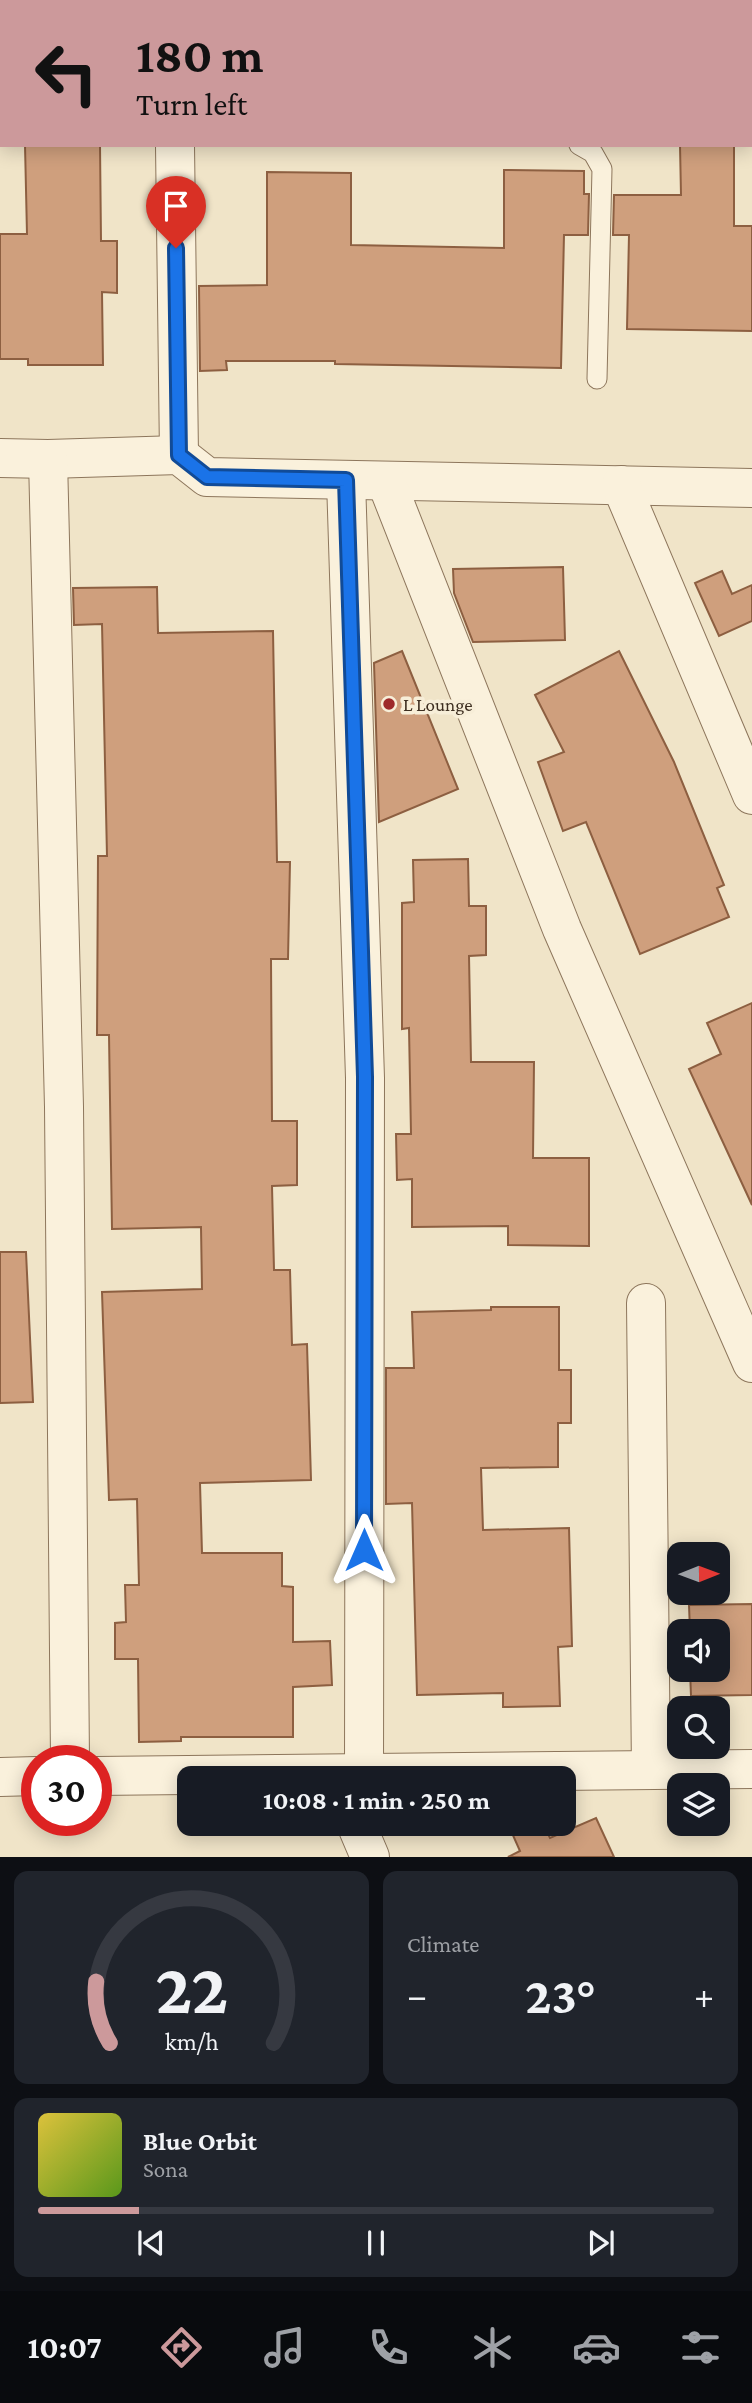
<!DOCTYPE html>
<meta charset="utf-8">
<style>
body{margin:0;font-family:"Crimson Pro",serif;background:#20242c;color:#f1f3f6;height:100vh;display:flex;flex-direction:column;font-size:26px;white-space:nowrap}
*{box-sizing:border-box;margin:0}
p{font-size:23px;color:#9ea1a6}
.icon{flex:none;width:38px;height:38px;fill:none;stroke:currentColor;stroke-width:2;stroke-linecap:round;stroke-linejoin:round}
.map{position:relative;height:1857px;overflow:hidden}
.details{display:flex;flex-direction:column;gap:14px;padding:14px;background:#0d0f14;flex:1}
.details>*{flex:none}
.hud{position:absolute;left:0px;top:0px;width:752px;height:147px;box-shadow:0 4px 18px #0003;background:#cc999b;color:#111;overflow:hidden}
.needle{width:46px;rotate:89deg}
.buttons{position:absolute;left:667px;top:1542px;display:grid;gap:14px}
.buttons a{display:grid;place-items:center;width:63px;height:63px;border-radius:14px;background:#171b24;box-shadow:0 4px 18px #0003;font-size:35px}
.speed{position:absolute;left:21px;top:1745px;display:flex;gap:14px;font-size:35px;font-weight:700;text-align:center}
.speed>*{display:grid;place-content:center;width:91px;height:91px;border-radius:50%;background:#171b24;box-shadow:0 4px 18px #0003;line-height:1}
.speed .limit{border:10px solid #d22;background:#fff;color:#111}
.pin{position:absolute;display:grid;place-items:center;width:60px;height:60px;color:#fff;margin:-72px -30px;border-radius:50% 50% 50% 0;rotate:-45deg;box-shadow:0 0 7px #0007}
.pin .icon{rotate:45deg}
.me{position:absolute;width:77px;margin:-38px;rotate:0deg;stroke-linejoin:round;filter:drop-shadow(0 0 5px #0008)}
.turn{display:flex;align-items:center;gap:24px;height:147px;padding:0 21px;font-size:32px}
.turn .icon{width:91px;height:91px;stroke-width:2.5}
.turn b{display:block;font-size:49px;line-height:60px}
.big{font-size:52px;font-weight:700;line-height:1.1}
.details .widget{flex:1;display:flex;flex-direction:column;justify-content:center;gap:10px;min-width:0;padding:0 24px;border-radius:14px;background:#20242c}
.details .dial{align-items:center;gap:0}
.dial svg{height:182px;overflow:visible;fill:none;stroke:#363941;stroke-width:7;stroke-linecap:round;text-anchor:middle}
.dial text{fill:#f1f3f6;stroke:none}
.song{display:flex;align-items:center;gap:21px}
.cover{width:84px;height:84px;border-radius:10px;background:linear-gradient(135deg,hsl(50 70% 55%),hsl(90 70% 35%))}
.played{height:7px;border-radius:4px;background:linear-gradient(90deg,#cc999b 15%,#363941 15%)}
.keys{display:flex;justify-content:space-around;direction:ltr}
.heat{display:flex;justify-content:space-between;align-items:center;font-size:38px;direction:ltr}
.details .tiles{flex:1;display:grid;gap:14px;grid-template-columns:1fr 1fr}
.widget:last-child{grid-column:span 2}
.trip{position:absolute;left:177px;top:1766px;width:399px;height:70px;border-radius:14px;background:#171b24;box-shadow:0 4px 18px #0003;font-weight:700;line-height:70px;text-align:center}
.tab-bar{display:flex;height:112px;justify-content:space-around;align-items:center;background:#090b0e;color:#9ea1a6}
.tab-bar .icon{width:49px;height:49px}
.tab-bar .active{color:#cc999b}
.tab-bar b{font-size:32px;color:#f1f3f6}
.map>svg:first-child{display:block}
.building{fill:#cf9f7d;stroke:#8d5f41;stroke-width:2}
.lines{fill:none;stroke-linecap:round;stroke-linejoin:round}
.lane-casing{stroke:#8d765c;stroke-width:21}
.street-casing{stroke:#8d765c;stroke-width:40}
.lane{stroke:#faf1dc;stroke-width:19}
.street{stroke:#faf1dc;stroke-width:38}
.route-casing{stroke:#114b97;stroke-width:18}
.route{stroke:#1a73e8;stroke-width:12}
.poi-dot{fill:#9e2a2b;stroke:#f7eed8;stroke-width:2.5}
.labels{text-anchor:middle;stroke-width:7;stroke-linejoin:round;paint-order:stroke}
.poi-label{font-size:19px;fill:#3d2e20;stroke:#f7eed8;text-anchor:start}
</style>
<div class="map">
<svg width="752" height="1857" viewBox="0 0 752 1857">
<rect width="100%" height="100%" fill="#f0e4c8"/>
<!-- building -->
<g class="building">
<path d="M25,145H100L101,241H117V293L102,292L103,365H28V359H0V234H27Z"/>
<path d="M680,145H734V226H752V331L627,329L629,235H613L614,195H681Z"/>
<path d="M504,170L584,171V194H589L588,235H564L561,368L335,364V361H226L227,370L200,371L199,286L267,285V172L351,173V245L504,248Z"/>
<path d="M563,567L565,640L473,642L454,593L453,569Z"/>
<path d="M722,571L732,594L752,585V621L719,636L695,583Z"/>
<path d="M157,587L158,633L273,631L277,862H290L288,959H271L272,1121H297V1185L272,1186L274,1270H290L292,1345L307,1344L311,1480L200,1483L202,1553H282V1586L293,1587V1642L330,1641L332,1685L293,1687V1737H181V1741L139,1742L138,1659H115V1623L126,1622L125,1585H139L137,1499L109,1500L102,1292L202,1289L201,1227L112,1229L109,1035H97L98,856H107L102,624L74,625L73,588Z"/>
<path d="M402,651L458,789L379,822L374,663Z"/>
<path d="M619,651L674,762L724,885L717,888L729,917L640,954L586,822L563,831L538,762L564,752L535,695Z"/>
<path d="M468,859L469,906H486V955L469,956L471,1062H534L533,1158H589V1246L508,1245V1226L412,1227V1179L397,1180L396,1134H411L409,1028L402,1029V903L414,902L413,860Z"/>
<path d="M752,1003V1205L689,1069L721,1054L707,1023Z"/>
<path d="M0,1252H26L33,1402L0,1403Z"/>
<path d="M491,1307H559V1370H571V1423H558V1467L481,1468L483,1530L569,1528L572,1646L558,1647L560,1706L503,1707V1693L417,1695L412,1503L386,1504V1368H414L412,1312L491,1310Z"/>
<path d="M752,1604V1695L691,1696L690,1670H718V1631H690L689,1605Z"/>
<path d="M596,1818L614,1857H508L520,1851L508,1824H543L550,1838Z"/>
</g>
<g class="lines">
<!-- lane casing -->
<g class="lane-casing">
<g id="lane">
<path d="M540,2V0"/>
<path d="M579,145L593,153L602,169L597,379"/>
</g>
</g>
<!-- street casing -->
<g class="street-casing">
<g id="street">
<path d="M173,0V2"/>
<path d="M175,145L179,455"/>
<path d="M0,458L48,459L179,455L207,477L752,488"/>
<path d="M48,459L64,1107L70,1760"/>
<path d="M346,480L365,1078L364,1773"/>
<path d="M386,481L562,929L752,1363"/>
<path d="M621,485L752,795"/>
<path d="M646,1303L651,1770"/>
<path d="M96,1776L752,1769"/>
<path d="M0,1777L37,1776"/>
<path d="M356,1824L370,1857"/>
</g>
</g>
<!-- lane -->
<use href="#lane" class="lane"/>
<!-- street -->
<use href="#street" class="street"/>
</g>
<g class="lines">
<!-- route casing -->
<g class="route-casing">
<path id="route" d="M176,248L179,455L207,477L346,480L365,1077L364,1550"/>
</g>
<!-- route -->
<use href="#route" class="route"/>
</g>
<!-- markers -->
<circle class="poi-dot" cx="389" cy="704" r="7"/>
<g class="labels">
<!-- poi labels -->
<g class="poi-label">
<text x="403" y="711">L Lounge</text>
</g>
</g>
</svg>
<div class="buttons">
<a><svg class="needle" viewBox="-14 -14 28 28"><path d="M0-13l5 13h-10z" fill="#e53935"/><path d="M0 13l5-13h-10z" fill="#9ea1a6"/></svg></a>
<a><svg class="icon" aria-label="sound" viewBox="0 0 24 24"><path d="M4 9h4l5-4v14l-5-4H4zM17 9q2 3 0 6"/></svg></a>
<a><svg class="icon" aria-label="search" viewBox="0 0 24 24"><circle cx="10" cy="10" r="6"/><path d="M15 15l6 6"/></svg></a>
<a><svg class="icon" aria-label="layers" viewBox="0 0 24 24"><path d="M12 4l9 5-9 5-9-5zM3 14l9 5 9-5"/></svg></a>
</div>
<div class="speed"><div class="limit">30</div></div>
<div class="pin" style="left:176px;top:248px;background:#d93025"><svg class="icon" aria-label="arrive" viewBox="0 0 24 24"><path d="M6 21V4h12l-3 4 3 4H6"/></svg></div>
<svg class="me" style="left:364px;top:1550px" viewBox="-20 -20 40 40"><path d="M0-17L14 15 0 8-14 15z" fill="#1a73e8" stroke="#fff" stroke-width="4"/></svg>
<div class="trip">10:08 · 1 min · 250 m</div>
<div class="hud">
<div class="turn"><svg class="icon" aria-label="left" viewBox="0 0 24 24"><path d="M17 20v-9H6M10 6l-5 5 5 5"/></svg><div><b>180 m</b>Turn left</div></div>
</div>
</div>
<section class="details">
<div class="tiles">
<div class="widget dial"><svg viewBox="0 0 100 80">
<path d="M14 69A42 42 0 1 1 86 69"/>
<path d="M14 69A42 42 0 0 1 8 42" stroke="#cc999b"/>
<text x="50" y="56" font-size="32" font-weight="700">22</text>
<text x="50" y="72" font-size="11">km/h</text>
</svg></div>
<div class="widget"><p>Climate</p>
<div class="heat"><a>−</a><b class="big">23°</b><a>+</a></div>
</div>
<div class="widget">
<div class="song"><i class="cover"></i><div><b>Blue Orbit</b><p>Sona</p></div></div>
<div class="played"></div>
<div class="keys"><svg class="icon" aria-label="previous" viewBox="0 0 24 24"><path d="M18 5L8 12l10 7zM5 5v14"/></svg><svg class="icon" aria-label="pause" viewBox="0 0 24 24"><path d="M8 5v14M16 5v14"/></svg><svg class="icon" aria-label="next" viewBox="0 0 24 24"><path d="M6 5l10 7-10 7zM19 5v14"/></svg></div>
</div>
</div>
</section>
<nav class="tab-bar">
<b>10:07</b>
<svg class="icon active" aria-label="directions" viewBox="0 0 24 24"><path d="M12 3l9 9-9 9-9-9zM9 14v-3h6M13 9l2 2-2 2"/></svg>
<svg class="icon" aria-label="music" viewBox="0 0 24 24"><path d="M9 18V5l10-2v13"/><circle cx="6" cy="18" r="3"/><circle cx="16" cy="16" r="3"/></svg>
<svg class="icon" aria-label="phone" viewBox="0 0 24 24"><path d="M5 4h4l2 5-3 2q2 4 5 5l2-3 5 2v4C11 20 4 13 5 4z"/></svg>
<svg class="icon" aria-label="climate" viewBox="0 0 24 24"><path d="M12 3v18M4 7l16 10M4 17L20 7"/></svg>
<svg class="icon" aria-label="car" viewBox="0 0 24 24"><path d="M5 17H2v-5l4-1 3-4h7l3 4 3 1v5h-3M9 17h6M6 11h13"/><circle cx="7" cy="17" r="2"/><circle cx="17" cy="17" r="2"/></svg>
<svg class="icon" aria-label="filters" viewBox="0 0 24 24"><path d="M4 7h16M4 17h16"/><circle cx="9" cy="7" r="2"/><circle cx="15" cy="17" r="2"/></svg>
</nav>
